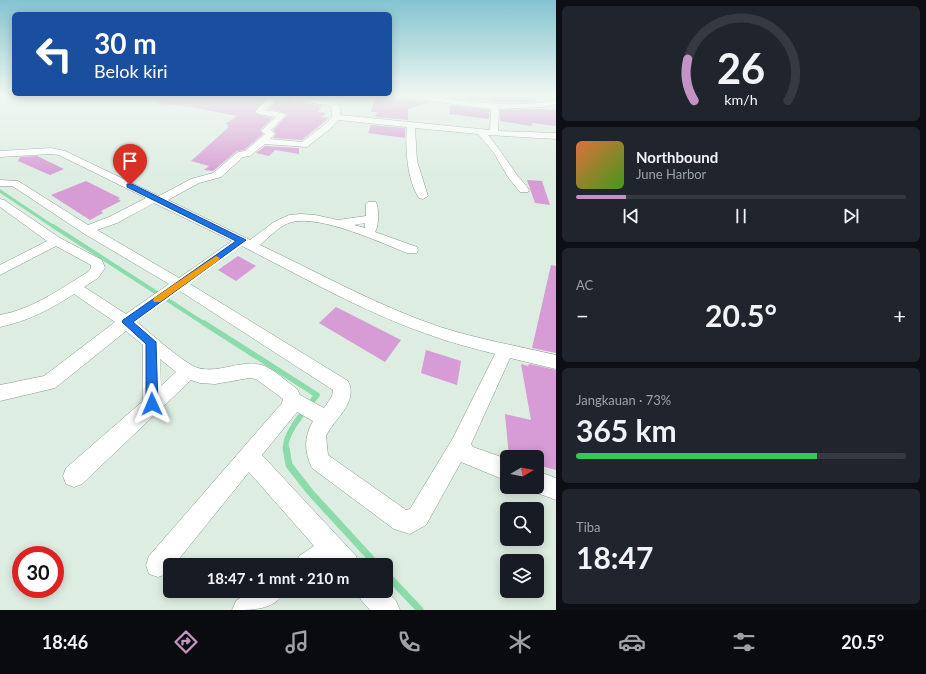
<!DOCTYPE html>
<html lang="id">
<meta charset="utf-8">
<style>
body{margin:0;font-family:Lato,sans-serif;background:#20242c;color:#f1f3f6;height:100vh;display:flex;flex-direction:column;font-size:15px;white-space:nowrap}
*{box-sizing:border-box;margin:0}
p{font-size:13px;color:#9ea1a6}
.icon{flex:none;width:22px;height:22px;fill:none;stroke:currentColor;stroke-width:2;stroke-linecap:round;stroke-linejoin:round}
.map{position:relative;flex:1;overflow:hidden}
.panel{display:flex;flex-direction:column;gap:6px;padding:6px;background:#0d0f14;width:370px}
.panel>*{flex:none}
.top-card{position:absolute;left:12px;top:12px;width:380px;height:84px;border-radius:6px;box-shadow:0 2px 10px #0003;background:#1a4fa0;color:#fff;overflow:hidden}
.needle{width:26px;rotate:80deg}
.fabs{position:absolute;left:500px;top:450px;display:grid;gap:8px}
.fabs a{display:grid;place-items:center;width:44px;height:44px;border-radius:6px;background:#171b24;box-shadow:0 2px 10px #0003;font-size:20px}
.speed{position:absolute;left:12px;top:546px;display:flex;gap:8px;font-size:20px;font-weight:700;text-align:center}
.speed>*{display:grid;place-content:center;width:52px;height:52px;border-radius:50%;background:#171b24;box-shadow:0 2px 10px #0003;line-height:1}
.speed .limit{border:6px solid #d22;background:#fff;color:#111}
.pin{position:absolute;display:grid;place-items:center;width:34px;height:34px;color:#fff;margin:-41px -17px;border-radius:50% 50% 50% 0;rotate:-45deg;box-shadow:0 0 4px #0007}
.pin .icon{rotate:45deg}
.me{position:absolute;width:44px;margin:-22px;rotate:359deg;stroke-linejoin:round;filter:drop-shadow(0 0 3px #0008)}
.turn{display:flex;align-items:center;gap:14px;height:84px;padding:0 16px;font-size:18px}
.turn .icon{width:52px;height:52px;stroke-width:2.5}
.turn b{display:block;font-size:28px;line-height:34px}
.big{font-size:30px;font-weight:700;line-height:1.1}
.panel .widget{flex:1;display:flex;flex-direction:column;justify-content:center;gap:6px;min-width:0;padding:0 14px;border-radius:6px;background:#20242c}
.panel .dial{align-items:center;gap:0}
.dial svg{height:104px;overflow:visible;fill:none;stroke:#363941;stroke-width:7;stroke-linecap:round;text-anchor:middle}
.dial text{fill:#f1f3f6;stroke:none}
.song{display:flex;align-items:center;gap:12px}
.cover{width:48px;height:48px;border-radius:6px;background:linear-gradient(135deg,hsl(20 70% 55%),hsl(100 70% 35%))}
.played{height:4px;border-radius:2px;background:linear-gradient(90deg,#c194c4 15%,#363941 15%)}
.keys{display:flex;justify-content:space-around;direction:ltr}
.heat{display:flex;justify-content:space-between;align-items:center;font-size:22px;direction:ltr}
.charge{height:6px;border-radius:3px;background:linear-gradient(90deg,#34c759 73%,#363941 0)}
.trip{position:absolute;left:163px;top:558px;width:230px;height:40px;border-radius:6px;background:#171b24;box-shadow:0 2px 10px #0003;font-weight:700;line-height:40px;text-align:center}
.tab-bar{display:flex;height:64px;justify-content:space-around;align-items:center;background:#090b0e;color:#9ea1a6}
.tab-bar .icon{width:28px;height:28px}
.tab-bar .active{color:#c194c4}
.tab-bar b{font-size:18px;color:#f1f3f6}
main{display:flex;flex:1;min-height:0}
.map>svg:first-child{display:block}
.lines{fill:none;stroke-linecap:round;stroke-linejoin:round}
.stream-far3{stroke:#8bdbab;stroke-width:3}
.stream-far2{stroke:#8bdbab;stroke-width:4}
.stream-far1{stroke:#8bdbab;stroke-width:5.5}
.stream{stroke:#8bdbab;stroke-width:7}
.building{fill:#d79bd5}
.minor-casing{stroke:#8a9990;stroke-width:1}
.minor{fill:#fff;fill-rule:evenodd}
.route{fill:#1a73e8;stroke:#114b97}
.slow{fill:#f59e0b}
</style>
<main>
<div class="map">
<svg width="556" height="610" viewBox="0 0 556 610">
<rect width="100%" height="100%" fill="#ddede2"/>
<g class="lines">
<!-- stream-far3 -->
<path class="stream-far3" d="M0,191L54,227"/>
<!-- stream-far2 -->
<path class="stream-far2" d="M53,226L205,324"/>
<!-- stream-far1 -->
<path class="stream-far1" d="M204,323L317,395C308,407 283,434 286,449"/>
<!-- stream -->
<g class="stream">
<path d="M286,448L289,465L310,492L377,565"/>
<path d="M386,574L420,610"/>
</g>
</g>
<!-- building -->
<g class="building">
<path d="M157,95H269L254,112L259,115L273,118L260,130L263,134L244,150L237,151L213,171L204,170L209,166L191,161L229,127H226L229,125L225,124L237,116L196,108L156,103Z"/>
<path d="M295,95H329L326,99Z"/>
<path d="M376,95H395L400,98L430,102L408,109V120L375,117L377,112H371Z"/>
<path d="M468,95H535L536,102H502L466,99H468Z"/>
<path d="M278,99L322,106L318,112L326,113L322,117L329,118L302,140L273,138L276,134L273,130L287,115L282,112L268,109Z"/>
<path d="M450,105L489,110V119L449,114Z"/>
<path d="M542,109L556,110V126L532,123V126L500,121V110Z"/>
<path d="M371,125L405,128V138L368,133Z"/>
<path d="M265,146L299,148V154L275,150L269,156L256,153Z"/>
<path d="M37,156L64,169L50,175L18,161L20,157Z"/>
<path d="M527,180L542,181L550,205L535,203Z"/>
<path d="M86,181L120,198L118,199L121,201L101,211L103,213L90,220L51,195Z"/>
<path d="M238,256L256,266L236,281L218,270Z"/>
<path d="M551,265L556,266V353L532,348Z"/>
<path d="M336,307L401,340L385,362L319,323Z"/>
<path d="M426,350L461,361L457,385L421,373Z"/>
<path d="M521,364L528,366L529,364L556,370V470L537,465V457H509L505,414L531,420Z"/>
</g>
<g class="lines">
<!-- minor casing -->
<g class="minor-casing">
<g id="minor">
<path d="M271,95H288L335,102L340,107V115L490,130L491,109L400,97L396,95C413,92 432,97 448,99C484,103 520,108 556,100V104L543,107L499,109L498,131L556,133V139L488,135C499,148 507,161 517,175C521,180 526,185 529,190L528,192H520L508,177L494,153L478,134L415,128L417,161L428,196L423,199L419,198C407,180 405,148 407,127L338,120L330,129L307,147L265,144L250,156L243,157L221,177L199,183L168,200L250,240L274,222L289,215L301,214L315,215L338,220L366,216V204L368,202H376C379,208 379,227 375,232L417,247L418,250L417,253H407C379,242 321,215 292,222C280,225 269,237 260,245C319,273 378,306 440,327C478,339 517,346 556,355V369L510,358L471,444L473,447L507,459V481L461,462L426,525L410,534L394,529L312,468C304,451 304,437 313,421L297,412L262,455L356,556L359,565H296L299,556L314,546L249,472L174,565H170C170,573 165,575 158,577L149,574L146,565L149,556L282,403L283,399L256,379L249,378L215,384L200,383L191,380L82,484L74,487L66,484L63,476L66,468L143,401V345L126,331L55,388L0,401V385L44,376L115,322L74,294C51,309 28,321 0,327V315C33,309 60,289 88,272L91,268V265L56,246L0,275V265L47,241L0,207V199L4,200L60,238L102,260L105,268L98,278L84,287L126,314L169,284L83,233L17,189L12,186H0V180L18,181L88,225L109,217L146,198L59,155L51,154L0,157V151L51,148L65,151L159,196L191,179L213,173L238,152L245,151L265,134L261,131L276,117L259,114L255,112ZM277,97L330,106L332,108V117L324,125L302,142L270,139L275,134L271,130L286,115L282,113L265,110ZM154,203L232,241L179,278L97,230L117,223ZM365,223V228L354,225ZM242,246C303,277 365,313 430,335C451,343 473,348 495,354L453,438L410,509L406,510L328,455L326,436C334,419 359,402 348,381L190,284ZM180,291L333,390C333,397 328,402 324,408L300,395L297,389C287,382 274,369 262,365C241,359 219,374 198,368C186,365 149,332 137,322ZM160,359L176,372L161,386Z"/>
<path d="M537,471L556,478V500L529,490L528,487H537Z"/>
<path d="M386,590L396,601L400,610H370L361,600L357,591H386Z"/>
<path d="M250,591H285C275,610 254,610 232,610L236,601Z"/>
</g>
</g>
<!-- minor -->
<use href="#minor" class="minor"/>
</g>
<!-- sky -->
<linearGradient id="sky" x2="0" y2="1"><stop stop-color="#83c4d0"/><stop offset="0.53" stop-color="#f0f7f2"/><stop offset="1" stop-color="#f0f7f2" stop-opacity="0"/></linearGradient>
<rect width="556" height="180" fill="url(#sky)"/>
<!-- route -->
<path class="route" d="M127,184H132L246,240L133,322L156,342L158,404L156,408L152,409L148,408L146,404V344L122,322L123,320L236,241L127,187Z"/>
<!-- slow -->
<path class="slow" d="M216,256L220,258L219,260L160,302H154L153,300L154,298Z"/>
</svg>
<div class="fabs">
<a><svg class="needle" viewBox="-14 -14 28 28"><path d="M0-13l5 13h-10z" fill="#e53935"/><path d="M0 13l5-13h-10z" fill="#9ea1a6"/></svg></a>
<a><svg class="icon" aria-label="search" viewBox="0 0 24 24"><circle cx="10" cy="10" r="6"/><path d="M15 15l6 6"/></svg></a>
<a><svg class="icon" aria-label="layers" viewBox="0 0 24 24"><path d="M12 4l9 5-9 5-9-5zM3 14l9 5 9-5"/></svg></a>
</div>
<div class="speed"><div class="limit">30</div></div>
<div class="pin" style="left:130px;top:185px;background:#d93025"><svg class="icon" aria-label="arrive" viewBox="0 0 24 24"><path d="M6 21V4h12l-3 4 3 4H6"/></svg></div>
<svg class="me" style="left:152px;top:404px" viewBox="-20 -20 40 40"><path d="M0-17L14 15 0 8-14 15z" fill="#1a73e8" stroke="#fff" stroke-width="4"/></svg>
<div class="trip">18:47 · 1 mnt · 210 m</div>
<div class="top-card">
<div class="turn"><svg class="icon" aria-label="left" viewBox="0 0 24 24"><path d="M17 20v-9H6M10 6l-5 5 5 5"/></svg><div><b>30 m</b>Belok kiri</div></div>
</div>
</div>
<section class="panel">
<div class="widget dial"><svg viewBox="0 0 100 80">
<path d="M14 69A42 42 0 1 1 86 69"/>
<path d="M14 69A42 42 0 0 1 9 37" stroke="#c194c4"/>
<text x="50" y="56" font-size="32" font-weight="700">26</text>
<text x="50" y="72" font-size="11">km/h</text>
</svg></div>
<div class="widget">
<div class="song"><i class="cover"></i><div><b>Northbound</b><p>June Harbor</p></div></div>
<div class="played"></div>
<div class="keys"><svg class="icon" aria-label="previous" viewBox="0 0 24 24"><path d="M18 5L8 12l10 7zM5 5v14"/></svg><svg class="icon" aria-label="pause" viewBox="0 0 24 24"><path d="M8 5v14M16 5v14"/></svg><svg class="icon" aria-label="next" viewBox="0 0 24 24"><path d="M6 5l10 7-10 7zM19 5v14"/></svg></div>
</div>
<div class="widget"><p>AC</p>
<div class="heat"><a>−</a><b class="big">20.5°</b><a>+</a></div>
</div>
<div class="widget"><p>Jangkauan · 73%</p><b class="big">365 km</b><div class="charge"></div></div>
<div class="widget"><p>Tiba</p><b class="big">18:47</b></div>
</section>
</main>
<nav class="tab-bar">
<b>18:46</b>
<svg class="icon active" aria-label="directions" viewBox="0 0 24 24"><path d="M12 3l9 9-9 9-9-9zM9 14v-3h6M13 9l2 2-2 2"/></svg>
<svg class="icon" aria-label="music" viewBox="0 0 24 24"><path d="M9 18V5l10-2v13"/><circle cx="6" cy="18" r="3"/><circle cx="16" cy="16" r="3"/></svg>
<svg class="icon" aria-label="phone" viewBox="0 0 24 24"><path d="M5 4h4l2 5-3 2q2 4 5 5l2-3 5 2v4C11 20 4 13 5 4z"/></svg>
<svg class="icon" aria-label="climate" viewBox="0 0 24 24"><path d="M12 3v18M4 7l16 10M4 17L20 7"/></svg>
<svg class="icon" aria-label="car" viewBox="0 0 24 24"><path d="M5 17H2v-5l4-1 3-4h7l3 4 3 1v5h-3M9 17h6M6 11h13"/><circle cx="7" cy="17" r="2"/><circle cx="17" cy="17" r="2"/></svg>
<svg class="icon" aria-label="filters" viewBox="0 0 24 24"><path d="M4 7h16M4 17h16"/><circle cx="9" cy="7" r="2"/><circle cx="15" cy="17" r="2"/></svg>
<b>20.5°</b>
</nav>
